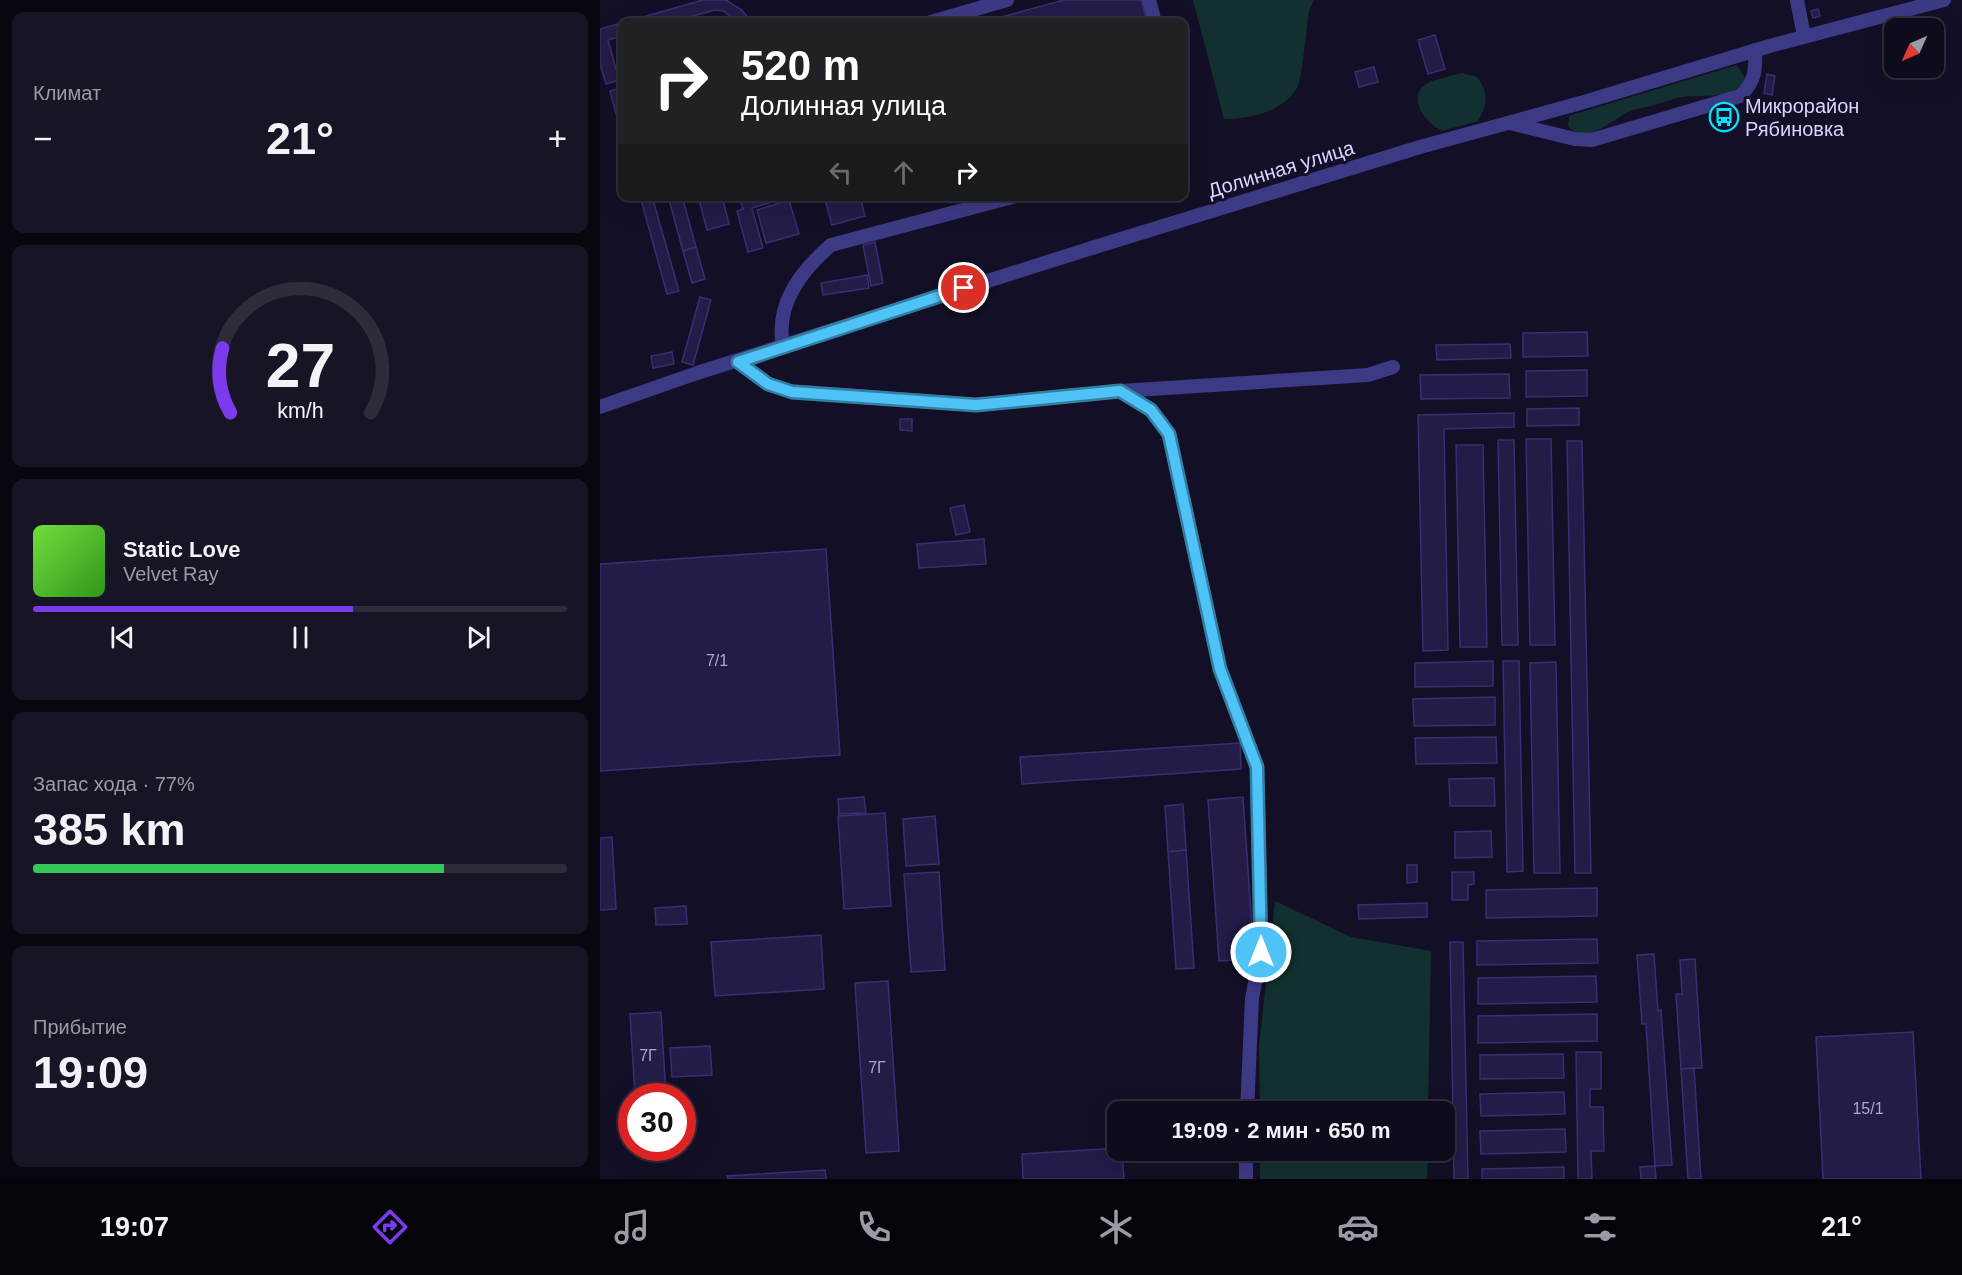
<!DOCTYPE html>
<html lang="ru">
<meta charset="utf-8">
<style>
body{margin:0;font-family:Helvetica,sans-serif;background:#171425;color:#f1f3f6;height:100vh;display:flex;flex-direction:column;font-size:22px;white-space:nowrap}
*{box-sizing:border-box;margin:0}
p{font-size:20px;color:#9b9ba3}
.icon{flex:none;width:33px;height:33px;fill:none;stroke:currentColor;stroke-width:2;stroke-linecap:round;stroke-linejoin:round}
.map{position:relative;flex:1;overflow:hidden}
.panel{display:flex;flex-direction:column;gap:12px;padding:12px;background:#08060f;width:600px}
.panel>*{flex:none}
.guide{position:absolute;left:18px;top:18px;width:570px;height:183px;border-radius:12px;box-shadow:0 6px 24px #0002,0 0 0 2px #2e2b3b;background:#202124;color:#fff;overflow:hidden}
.needle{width:39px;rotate:225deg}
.tools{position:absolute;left:1284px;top:18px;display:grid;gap:12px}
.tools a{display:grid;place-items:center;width:60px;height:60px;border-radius:12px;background:#0e0b1c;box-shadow:0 6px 24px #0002,0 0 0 2px #2e2b3b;font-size:30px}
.speed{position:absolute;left:18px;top:1083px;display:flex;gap:12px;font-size:30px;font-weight:700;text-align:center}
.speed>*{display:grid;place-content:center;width:78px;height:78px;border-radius:50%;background:#0e0b1c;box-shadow:0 6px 24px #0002,0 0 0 2px #2e2b3b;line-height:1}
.speed .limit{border:9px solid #d22;background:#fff;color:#111}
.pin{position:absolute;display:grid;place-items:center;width:51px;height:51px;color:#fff;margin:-26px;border:3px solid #fff;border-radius:50%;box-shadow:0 2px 6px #0007}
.me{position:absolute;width:66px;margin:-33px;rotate:0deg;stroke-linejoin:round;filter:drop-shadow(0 0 4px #0008)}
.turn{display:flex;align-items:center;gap:21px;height:126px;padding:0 24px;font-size:27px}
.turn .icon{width:78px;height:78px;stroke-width:2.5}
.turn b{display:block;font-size:42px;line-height:51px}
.lanes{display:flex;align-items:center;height:57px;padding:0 24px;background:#0003;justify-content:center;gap:30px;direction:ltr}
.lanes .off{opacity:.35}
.big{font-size:45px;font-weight:700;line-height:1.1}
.panel .tile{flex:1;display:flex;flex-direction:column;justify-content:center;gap:9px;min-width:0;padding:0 21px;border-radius:12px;background:#171425}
.panel .dial{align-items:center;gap:0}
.dial svg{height:156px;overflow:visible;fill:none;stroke:#2e2b3b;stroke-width:7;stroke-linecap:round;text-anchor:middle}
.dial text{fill:#f1f3f6;stroke:none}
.song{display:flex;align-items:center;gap:18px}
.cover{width:72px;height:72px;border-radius:9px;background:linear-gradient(135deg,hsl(100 70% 55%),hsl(110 70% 35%))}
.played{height:6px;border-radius:3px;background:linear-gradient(90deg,#7c3aed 60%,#2e2b3b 60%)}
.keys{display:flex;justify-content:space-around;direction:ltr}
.heat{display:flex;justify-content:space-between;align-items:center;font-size:33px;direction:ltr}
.charge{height:9px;border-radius:4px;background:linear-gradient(90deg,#34c759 77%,#2e2b3b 0)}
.trip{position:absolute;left:507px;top:1101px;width:348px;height:60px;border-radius:12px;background:#0e0b1c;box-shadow:0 6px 24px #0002,0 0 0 2px #2e2b3b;font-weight:700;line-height:60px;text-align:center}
.dock{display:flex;height:96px;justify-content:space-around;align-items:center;background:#06040b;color:#9b9ba3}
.dock .icon{width:42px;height:42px}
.dock .active{color:#7c3aed}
.dock b{font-size:27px;color:#f1f3f6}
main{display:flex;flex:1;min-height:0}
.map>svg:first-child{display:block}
.green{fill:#12302f}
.building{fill:#241b47;stroke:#3b2d73;stroke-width:1.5}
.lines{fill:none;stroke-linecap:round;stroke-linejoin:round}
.minor{stroke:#3d3a85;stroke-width:14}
.route-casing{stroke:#337fa1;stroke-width:15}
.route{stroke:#4fc3f7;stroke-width:10}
.labels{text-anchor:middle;stroke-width:6;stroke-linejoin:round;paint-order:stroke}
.number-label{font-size:16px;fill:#aca6d1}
.poi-label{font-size:20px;fill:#d9d4ff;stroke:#130f26;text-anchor:start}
.street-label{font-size:20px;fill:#d9d4ff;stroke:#130f26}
</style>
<main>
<section class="panel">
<div class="tile"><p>Климат</p>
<div class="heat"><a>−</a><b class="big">21°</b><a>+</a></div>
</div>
<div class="tile dial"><svg viewBox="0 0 100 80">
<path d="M14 69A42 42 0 1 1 86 69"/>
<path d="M14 69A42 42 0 0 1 10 36" stroke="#7c3aed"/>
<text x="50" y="56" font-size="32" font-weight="700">27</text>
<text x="50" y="72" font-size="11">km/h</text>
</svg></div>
<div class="tile">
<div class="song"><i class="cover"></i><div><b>Static Love</b><p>Velvet Ray</p></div></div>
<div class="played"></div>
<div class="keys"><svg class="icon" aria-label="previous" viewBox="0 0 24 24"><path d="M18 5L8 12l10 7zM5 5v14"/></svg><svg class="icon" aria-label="pause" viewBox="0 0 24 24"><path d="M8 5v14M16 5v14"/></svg><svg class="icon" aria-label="next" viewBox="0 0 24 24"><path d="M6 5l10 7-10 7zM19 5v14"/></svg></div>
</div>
<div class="tile"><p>Запас хода · 77%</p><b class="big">385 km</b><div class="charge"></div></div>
<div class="tile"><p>Прибытие</p><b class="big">19:09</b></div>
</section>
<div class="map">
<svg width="1362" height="1179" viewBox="0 0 1362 1179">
<rect width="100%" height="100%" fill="#130f26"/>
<!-- green -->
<g class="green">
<path d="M593,0H714L709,11C707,24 702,78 698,86C684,112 650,119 624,119Z"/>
<path d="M1137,65L1145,78C1136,101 1101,94 1082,97C1072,99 1061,103 1051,106C1044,108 1035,109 1028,112C1011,120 985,148 968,126L969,116L978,113Z"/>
<path d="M862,73L877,77C889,93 888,104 878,121L842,131C826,123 803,95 830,82C839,78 852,76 862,73Z"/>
<path d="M675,901L751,937L831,951L828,1111H660L659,1046Z"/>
<path d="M660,1151H828L827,1179H660Z"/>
</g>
<!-- building -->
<g class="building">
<path d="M103,0H126L142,10L151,22H139L123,11L115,10L71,22H22V36L8,40L19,80L6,84L0,64V29Z"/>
<path d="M464,0H541L547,22H383Z"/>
<path d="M1218,9L1220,16L1213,18L1211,11Z"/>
<path d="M835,35L845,69L828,74L818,40Z"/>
<path d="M774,67L778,82L759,87L755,72Z"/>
<path d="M1167,74L1175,76L1172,95L1164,93Z"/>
<path d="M22,87V136L10,91Z"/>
<path d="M40,196H52L79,291L67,294Z"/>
<path d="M68,196H82L96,247L83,251Z"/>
<path d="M98,196H122L129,224L107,230Z"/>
<path d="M139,196H192L152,208L163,248L148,252L137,211L143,209Z"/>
<path d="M224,196H260L265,216L232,225Z"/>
<path d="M189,200L199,234L166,243L157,210Z"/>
<path d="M275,242L283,283L271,286L263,245Z"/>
<path d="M96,247L105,279L92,283L83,251Z"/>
<path d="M267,275L269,288L223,295L221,283Z"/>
<path d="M100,297L111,300L93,365L82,362Z"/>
<path d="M987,332L988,356L923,357V333Z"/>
<path d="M910,344L911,358L837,360L836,345Z"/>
<path d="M72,352L74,364L53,368L51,356Z"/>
<path d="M987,370V396L926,397V371Z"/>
<path d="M909,374L910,398L821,399L820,375Z"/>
<path d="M979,408V425L927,426V409Z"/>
<path d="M914,413V427L844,429L848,650L823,651L818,415Z"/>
<path d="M300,419H312V431L300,430Z"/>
<path d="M926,439H951L955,645H930Z"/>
<path d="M898,440H914L918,645H902Z"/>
<path d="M967,441H982L991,873H975Z"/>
<path d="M856,445H883L887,647H860Z"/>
<path d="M364,505L370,532L356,535L350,508Z"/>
<path d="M384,539L386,564L319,568L317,544Z"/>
<path d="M226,549L240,755L0,771V564Z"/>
<path d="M893,661V686L815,687V663Z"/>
<path d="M903,661H919L923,871L907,872Z"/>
<path d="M956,662L960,873H934L930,663Z"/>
<path d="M895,697V725L814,726L813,699Z"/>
<path d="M896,737L897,763L816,764L815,738Z"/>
<path d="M640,743L641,769L422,784L420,757Z"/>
<path d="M894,778L895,806H850L849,779Z"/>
<path d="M264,797L266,813L239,814L238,799Z"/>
<path d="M643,797L654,959L619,961L608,800Z"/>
<path d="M583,804L586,850L568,852L565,806Z"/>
<path d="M285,813L291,906L244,909L238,816Z"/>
<path d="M335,816L339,864L306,866L303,819Z"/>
<path d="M891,831L892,857L855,858V832Z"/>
<path d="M12,837L16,909L0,910V838Z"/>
<path d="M586,850L594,968L576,969L568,852Z"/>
<path d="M807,865H817V882L807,883Z"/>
<path d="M339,872L345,970L311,972L304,874Z"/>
<path d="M852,872H874V884L868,885V900H852Z"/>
<path d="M997,888V916L886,918V890Z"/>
<path d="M827,903V917L759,919L758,905Z"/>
<path d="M86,906L87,924L56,925L55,908Z"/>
<path d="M221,935L224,989L115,996L111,942Z"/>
<path d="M997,939L998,963L877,965V941Z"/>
<path d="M850,942H863L868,1179H854Z"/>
<path d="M1054,954L1058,1011L1061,1010L1072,1165L1055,1166L1046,1024H1042L1037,955Z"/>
<path d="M1095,959L1102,1068L1081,1069L1076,994H1082L1080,960Z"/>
<path d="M996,976L997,1002L878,1004V978Z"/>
<path d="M288,981L299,1151L266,1153L255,983Z"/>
<path d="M61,1012L66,1096H35L30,1014Z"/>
<path d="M997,1014V1041L878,1043V1016Z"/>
<path d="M1313,1032L1321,1179H1223L1216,1037Z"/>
<path d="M110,1046L112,1075L72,1077L70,1048Z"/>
<path d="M976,1052H1001V1089H990V1107H1003L1004,1151H991L992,1179H978Z"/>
<path d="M963,1054L964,1078L880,1079V1055Z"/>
<path d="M1094,1068L1101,1179H1088L1081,1069Z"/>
<path d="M964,1092L965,1114L881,1116L880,1094Z"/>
<path d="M965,1129L966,1152L881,1154L880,1131Z"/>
<path d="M39,1148H70V1152L39,1154Z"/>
<path d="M518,1148V1150H522L524,1179H423L422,1154Z"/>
<path d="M1055,1166L1056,1179H1041L1040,1167Z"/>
<path d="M964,1167V1179H882V1169Z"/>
<path d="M225,1170L226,1179H128L127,1176Z"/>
</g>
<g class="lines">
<!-- minor -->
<g class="minor">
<path d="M549,0L555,22"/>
<path d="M1197,0L1204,36"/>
<path d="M331,22L407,0"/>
<path d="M909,123L975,139L992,140L1140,96C1155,82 1156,70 1155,50"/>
<path d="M183,346C175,304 201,271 231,245L416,196"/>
<path d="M138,362L168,384L191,391L376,405L520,391L768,375L793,367"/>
<path d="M520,391L551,410L569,434L620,669L657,767L661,952L652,998L647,1112"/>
<path d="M0,407L97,373L495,247L820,147L984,102L1173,45L1344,0"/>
<path d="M646,1179V1150"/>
</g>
</g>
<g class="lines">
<!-- route casing -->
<g class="route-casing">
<path id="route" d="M364,288L138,362L168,384L192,392L376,405L520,391L551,410L569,434L620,669L657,767L661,952"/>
</g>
<!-- route -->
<use href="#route" class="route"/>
</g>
<!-- icons -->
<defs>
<g id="bus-ring" transform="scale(1.5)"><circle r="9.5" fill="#130f26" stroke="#00e5ff" stroke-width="1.5"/><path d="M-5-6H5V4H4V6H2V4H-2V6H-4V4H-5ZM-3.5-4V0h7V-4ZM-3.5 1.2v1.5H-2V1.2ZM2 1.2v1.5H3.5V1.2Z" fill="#00e5ff"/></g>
</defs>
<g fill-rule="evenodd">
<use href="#bus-ring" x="1124" y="117"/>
</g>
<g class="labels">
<!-- number labels -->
<g class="number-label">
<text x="117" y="666">7/1</text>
<text x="48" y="1061">7Г</text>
<text x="277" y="1073">7Г</text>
<text x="1268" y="1114">15/1</text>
</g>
<!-- poi labels -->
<g class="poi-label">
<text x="1145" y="113">Микрорайон<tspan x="1145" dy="23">Рябиновка</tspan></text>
</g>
<!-- street labels -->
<g class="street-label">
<text transform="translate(681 169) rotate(-17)" y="7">Долинная улица</text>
</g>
</g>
</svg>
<div class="tools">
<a><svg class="needle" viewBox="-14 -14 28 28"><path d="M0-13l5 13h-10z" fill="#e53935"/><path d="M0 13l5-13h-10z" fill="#9b9ba3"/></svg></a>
</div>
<div class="speed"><div class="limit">30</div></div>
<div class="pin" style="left:364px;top:288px;background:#d93025"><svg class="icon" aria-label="arrive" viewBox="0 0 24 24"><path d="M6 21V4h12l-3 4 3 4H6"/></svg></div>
<svg class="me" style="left:661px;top:952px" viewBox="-20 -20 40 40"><circle r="17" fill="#4fc3f7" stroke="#fff" stroke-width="3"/><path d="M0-11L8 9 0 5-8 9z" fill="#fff"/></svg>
<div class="trip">19:09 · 2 мин · 650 m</div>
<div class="guide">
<div class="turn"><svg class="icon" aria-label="right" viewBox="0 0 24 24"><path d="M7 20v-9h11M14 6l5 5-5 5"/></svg><div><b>520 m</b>Долинная улица</div></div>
<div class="lanes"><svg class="icon off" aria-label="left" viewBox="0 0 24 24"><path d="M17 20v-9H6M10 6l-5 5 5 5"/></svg><svg class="icon off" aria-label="ahead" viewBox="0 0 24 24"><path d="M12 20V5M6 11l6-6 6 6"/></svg><svg class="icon" aria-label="right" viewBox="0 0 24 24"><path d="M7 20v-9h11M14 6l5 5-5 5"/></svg></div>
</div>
</div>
</main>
<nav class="dock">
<b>19:07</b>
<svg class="icon active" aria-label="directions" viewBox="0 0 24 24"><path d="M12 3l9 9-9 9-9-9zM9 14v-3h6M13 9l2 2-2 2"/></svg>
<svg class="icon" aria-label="music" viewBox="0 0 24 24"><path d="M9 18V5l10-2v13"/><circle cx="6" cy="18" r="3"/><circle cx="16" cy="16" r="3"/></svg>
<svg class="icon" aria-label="phone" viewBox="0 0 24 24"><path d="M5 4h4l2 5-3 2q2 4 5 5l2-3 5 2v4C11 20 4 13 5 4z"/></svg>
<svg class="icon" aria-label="climate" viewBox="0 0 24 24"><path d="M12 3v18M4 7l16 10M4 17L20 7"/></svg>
<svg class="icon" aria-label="car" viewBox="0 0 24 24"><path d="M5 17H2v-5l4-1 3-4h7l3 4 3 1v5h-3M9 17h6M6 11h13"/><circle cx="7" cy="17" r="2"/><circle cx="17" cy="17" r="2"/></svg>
<svg class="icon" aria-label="filters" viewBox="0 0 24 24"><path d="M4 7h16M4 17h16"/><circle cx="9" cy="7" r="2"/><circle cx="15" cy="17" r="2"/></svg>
<b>21°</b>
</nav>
